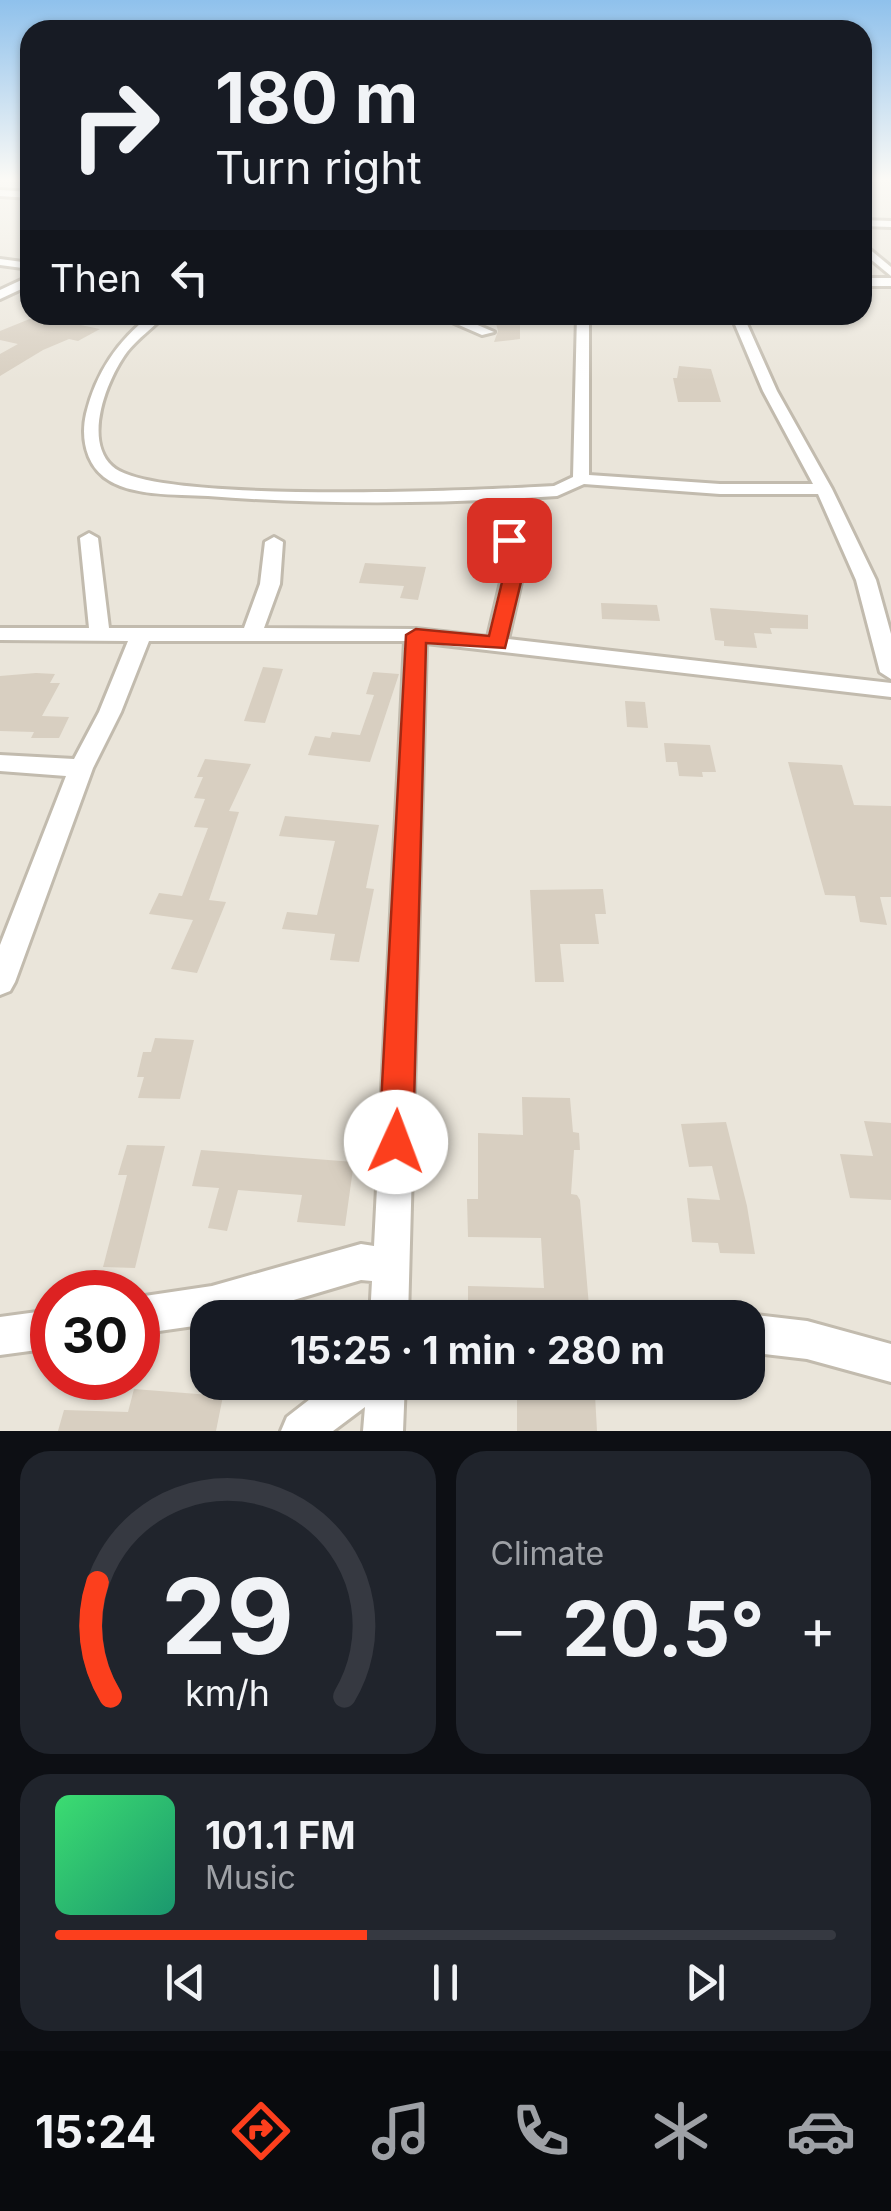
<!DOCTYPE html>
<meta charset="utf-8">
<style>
body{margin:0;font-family:Inter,sans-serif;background:#20242c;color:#f1f3f6;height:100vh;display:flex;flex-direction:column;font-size:38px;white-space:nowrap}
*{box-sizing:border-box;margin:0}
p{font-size:32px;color:#9ea1a6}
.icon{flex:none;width:55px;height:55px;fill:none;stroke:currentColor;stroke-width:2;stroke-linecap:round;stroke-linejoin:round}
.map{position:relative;height:1431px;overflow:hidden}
.panel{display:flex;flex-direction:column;gap:20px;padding:20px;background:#0d0f14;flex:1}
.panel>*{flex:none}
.top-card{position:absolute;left:20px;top:20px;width:852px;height:305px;border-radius:30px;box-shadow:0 2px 8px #0004;background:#171b24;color:#f1f3f6;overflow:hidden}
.speed{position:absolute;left:30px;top:1270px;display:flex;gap:20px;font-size:50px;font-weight:700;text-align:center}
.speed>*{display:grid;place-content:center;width:130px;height:130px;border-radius:50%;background:#171b24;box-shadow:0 2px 8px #0004;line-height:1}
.speed .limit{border:15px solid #d22;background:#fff;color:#111}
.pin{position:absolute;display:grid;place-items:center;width:85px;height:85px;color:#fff;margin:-42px;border-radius:20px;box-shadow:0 5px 15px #0006}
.me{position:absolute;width:110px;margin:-55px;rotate:2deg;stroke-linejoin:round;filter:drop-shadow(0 0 8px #0008)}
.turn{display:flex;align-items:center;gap:35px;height:210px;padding:0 30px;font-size:45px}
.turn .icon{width:130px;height:130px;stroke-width:2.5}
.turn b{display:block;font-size:70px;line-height:85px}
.then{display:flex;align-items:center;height:95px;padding:0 30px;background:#0003;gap:20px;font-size:38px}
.big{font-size:75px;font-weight:700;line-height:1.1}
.panel .widget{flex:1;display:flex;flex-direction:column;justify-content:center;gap:15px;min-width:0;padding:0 35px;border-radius:30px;background:#20242c}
.panel .dial{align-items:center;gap:0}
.dial svg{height:260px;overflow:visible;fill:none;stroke:#363941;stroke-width:7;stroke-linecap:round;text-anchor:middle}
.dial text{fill:#f1f3f6;stroke:none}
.song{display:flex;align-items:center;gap:30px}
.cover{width:120px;height:120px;border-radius:15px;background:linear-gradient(135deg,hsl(140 70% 55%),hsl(160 70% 35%))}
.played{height:10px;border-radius:5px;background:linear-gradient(90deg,#fc3f1d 40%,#363941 40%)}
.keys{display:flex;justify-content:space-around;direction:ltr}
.heat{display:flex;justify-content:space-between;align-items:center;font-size:55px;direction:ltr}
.panel .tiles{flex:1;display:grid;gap:20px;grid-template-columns:1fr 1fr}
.widget:last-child{grid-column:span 2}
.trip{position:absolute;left:190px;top:1300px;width:575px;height:100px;border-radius:30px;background:#171b24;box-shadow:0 2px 8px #0004;font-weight:700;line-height:100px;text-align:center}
.menu{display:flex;height:160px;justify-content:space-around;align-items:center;background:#090b0e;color:#9ea1a6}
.menu .icon{width:70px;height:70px}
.menu .active{color:#fc3f1d}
.menu b{font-size:45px;color:#f1f3f6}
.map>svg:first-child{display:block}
.residential{fill:#eae5da;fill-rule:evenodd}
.building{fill:#d8cfc1}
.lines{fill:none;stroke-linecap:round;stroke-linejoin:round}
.street-casing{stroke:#c2bbae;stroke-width:6}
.street{fill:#fff;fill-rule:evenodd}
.route{fill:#fc3f1d;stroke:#a42913;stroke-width:2.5}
</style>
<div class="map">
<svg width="891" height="1431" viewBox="0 0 891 1431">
<rect width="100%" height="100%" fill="#f6f3ec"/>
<!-- residential -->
<path class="residential" d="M0,180H30V315H862L863,180H891V1431H0ZM52,1292H138V1378H52ZM208,1318H748V1382H208Z"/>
<!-- building -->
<g class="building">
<path d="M37,316L100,329L78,341L69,339L43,350L0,376V354L18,344L0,340V331Z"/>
<path d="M495,320L520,321V339L494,342L498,331Z"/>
<path d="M679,366L711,369L721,402H678L673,378H677Z"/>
<path d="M365,563L426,567L418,600L400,598L404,586L359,583Z"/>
<path d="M601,603L657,605L660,621L602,619Z"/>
<path d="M710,608L808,615V629L770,628L772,634L754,633L757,648L724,646V641L715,640Z"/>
<path d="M263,667L283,669L265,723L244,721Z"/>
<path d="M373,672L399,674L370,762L308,755L315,736L330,738L332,732L360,735L374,695L366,694Z"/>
<path d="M36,673L55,674L50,683H60L42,716L69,717L59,738H31L34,732L0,731V676Z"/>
<path d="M625,701L645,702L648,728L627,727Z"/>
<path d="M664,743L710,745L716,772H702L703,777L679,776L677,762H666Z"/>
<path d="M205,759L251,764L229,811L239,812L209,900L226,902L197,973L171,969L193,920L149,914L159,893L182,896L208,828L194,827L205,799L194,798L203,777H197Z"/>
<path d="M788,762L842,765L854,805L891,806V897H880L887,925L860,922L855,896L825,895Z"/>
<path d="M285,816L379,825L366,888L374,889L359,962L330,960L335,934L282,929L287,912L317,915L335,841L279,836Z"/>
<path d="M603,889L606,914H595L599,944H560L564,982H535L530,890Z"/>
<path d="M155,1038L194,1040L180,1099L138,1098L144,1077H137L143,1052H151Z"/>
<path d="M522,1097L570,1098L573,1132L579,1133L580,1150H574L571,1194L577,1195L580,1200L590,1318H468V1286L544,1288L541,1238L468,1237L467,1199H478V1133L523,1135Z"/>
<path d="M864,1121L891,1123V1200L850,1198L840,1154L873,1156Z"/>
<path d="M726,1122L747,1206L755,1254L720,1253L718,1243L692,1242L687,1198L720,1200L712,1166L689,1167L681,1124Z"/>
<path d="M127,1145L165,1146L135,1268L103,1267L127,1175H118Z"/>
<path d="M201,1150L354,1162L345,1226L297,1222L302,1195L238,1190L227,1231L208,1228L219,1188L192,1186Z"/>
<path d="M557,1382H582V1394L595,1395L597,1431H517V1390L558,1392Z"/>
<path d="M134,1389L223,1396L216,1431H58L64,1410L128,1412Z"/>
</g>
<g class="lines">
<!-- street casing -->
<g class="street-casing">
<g id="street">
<path d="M0,190L30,192V198L0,196Z"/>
<path d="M862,220L891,221V227L862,226Z"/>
<path d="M862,243L891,267V276L862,252Z"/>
<path d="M0,259L30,263V269L0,265Z"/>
<path d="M30,276V285L0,299V290Z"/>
<rect x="862" y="278" width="29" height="8"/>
<path d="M151,315H165C153,328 138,338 127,352C107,379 83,439 112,466C152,505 485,490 554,486L573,477L577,315H589V475L720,484H813L763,391L731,315H743L777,391L832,489L876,580L891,634V679L880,672L856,580L818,494H720L584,484L557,496C440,504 324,505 208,496C176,494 130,497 104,477C85,462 81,436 86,414C96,373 117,341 151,315Z"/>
<path d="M436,315H454L494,332L482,335Z"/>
<path d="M89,533L98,538L109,628H244L260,584L265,542L274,537L283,542L280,584L264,628L416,629L488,637L501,582L500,540L509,535L518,540L521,582L508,639L891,683V697L426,643L408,1318H370L372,1281L361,1280L233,1318H208V1324L138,1334V1297L212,1286L361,1244L374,1246L405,641H149L121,712L93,768L15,982L10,991L0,995V945L66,776L0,771V755L74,759L99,712L128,641L0,640V628H89L80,538Z"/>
<path d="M52,1310V1348L0,1355V1317Z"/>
<path d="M748,1314L807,1321L891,1344V1382L807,1359L748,1352V1318H740Z"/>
<path d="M332,1382H405L403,1431H363L365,1407L333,1431H281L287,1417Z"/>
</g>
</g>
<!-- street -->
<use href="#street" class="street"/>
</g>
<!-- sky -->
<linearGradient id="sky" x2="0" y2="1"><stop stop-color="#8fc1ec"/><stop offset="0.47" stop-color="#fbfaf6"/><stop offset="1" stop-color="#fbfaf6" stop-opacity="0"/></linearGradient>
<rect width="891" height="381" fill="url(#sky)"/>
<!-- route -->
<path class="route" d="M509,534L518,540L521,582L505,648L426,643L413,1142L408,1154L396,1159L384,1154L379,1142L406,635L416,629L489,636L502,582L500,540Z"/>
</svg>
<div class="speed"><div class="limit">30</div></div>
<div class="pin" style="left:509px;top:540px;background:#d93025"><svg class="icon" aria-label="arrive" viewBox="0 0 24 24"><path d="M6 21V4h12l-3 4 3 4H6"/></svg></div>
<svg class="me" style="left:396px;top:1142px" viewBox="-20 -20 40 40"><circle r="19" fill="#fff"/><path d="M0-13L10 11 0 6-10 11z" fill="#fc3f1d"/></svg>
<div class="trip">15:25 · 1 min · 280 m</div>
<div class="top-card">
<div class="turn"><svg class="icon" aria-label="right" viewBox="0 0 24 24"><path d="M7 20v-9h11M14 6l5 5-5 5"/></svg><div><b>180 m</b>Turn right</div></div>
<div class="then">Then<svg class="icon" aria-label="left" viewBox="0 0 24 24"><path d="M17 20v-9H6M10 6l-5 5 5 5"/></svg></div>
</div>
</div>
<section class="panel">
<div class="tiles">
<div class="widget dial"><svg viewBox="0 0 100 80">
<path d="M14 69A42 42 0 1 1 86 69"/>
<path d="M14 69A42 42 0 0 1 10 34" stroke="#fc3f1d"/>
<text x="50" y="56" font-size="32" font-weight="700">29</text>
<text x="50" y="72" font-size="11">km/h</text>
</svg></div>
<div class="widget"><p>Climate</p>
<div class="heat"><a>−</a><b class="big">20.5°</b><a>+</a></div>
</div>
<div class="widget">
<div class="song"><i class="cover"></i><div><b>101.1 FM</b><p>Music</p></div></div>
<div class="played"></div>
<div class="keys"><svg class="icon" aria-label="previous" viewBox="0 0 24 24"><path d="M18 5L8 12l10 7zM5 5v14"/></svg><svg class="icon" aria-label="pause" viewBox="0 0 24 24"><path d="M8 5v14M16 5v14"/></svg><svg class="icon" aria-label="next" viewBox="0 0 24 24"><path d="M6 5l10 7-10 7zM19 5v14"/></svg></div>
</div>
</div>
</section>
<nav class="menu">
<b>15:24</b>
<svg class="icon active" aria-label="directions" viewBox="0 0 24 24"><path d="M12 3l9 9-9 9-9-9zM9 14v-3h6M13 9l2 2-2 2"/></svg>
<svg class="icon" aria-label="music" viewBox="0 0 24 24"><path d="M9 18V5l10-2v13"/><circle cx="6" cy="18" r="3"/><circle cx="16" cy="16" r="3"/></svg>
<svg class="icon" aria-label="phone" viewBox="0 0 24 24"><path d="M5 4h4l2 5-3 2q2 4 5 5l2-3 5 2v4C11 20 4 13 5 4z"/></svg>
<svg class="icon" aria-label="climate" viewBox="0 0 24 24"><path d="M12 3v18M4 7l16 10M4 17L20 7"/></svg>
<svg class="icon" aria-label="car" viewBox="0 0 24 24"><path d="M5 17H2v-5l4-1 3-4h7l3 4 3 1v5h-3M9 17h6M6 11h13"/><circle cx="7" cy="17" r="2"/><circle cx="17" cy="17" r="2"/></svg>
</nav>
